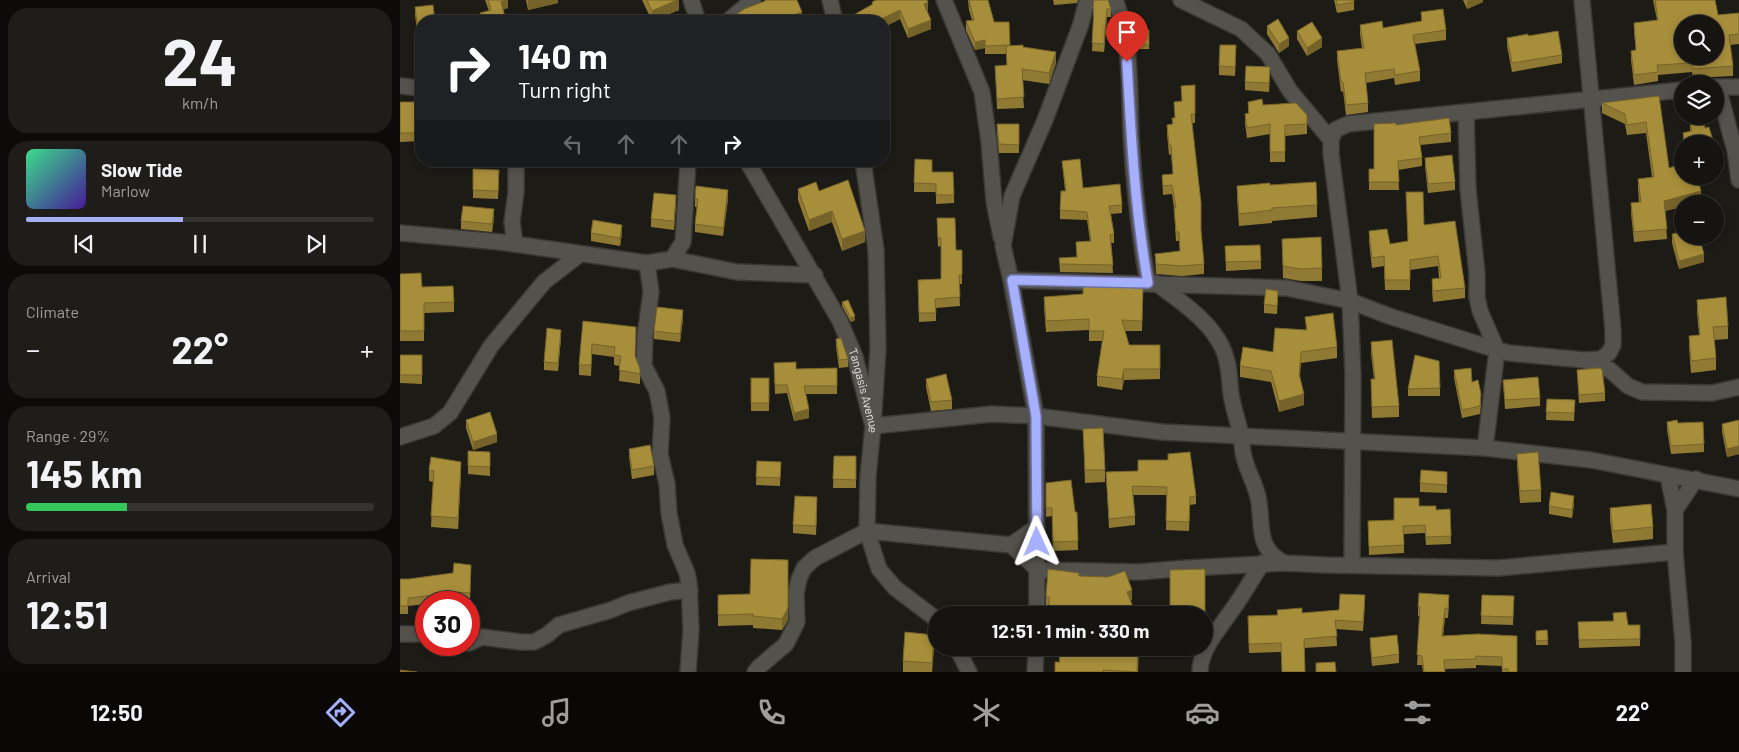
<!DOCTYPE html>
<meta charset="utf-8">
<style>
body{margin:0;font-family:Barlow,sans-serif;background:#1f1d19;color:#f1f3f6;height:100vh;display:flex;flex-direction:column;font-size:19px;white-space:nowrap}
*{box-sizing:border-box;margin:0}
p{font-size:16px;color:#9e9e9f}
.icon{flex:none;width:28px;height:28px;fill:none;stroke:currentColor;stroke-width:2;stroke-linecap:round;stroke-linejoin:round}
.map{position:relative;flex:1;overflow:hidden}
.drawer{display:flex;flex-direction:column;gap:8px;padding:8px;background:#0c0b09;width:400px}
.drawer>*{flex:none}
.banner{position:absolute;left:15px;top:15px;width:475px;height:152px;border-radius:20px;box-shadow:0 2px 8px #0003,0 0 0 1px #353330;background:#202124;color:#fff;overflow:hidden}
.controls{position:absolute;left:1274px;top:15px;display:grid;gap:10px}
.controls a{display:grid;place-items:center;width:50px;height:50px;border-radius:50%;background:#161410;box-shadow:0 2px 8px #0003,0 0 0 1px #353330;font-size:25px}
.speed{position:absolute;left:15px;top:591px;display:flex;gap:10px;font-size:25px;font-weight:700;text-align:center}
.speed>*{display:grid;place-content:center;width:65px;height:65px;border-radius:50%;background:#161410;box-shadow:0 2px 8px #0003,0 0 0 1px #353330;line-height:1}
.speed .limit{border:8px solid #d22;background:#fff;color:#111}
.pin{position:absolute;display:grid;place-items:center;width:42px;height:42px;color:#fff;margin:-51px -21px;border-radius:50% 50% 50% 0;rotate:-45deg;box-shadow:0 0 5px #0007}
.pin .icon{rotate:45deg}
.me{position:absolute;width:55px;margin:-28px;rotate:359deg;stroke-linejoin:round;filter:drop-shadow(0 0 4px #0008)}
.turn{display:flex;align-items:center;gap:18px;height:105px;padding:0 20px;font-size:22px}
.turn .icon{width:65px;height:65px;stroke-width:2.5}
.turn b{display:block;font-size:35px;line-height:42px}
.lanes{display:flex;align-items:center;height:48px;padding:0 20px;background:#0003;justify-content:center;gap:25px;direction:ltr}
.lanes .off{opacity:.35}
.big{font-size:38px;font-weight:700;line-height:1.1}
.drawer .widget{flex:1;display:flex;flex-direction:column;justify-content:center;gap:8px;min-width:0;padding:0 18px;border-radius:20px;background:#1f1d19}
.drawer .dial{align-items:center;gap:0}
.dial b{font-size:65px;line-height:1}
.song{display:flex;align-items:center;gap:15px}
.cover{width:60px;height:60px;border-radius:8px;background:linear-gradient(135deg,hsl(150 70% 55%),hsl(260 70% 35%))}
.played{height:5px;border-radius:2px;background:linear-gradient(90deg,#a7b0fc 45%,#353330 45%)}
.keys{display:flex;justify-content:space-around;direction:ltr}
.heat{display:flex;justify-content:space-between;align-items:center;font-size:28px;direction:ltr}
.charge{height:8px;border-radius:4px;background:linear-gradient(90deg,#34c759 29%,#353330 0)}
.trip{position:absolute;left:528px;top:606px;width:285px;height:50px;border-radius:25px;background:#161410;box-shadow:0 2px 8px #0003,0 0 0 1px #353330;font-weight:700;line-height:50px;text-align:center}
.tab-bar{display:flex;height:80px;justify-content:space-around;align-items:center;background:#090806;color:#9e9e9f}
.tab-bar .icon{width:35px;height:35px}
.tab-bar .selected{color:#a7b0fc}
.tab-bar b{font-size:22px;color:#f1f3f6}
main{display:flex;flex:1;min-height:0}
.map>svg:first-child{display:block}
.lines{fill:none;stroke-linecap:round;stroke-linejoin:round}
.street-casing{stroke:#393834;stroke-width:18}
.street{stroke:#54524c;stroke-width:15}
.wall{fill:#907a33}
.shaded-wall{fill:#756329}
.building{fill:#a78e3b;stroke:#756329;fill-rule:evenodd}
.route-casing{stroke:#6d72a4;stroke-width:12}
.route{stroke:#a7b0fc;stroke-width:9}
.labels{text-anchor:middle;stroke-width:5;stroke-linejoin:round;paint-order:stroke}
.street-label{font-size:12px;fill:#e9e7e4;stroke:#070605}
</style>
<main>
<section class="drawer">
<div class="widget dial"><b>24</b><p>km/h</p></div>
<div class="widget">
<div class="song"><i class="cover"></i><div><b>Slow Tide</b><p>Marlow</p></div></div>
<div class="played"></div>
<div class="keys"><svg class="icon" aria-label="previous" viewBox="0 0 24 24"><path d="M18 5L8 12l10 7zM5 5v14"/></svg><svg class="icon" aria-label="pause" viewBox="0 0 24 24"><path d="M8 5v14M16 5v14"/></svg><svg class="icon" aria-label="next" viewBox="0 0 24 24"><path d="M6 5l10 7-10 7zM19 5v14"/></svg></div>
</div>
<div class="widget"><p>Climate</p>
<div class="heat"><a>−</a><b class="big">22°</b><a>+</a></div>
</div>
<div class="widget"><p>Range · 29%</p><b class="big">145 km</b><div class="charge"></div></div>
<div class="widget"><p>Arrival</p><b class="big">12:51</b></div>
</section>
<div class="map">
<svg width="1339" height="672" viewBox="0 0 1339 672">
<rect width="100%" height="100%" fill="#1d1b16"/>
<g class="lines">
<!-- street casing -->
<g class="street-casing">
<g id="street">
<path d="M291,0L298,21"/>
<path d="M430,0L435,21"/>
<path d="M544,0L582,92L589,142L594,201L601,237"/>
<path d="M715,0C732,40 729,92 731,136C734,185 739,234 748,283"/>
<path d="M781,0L841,29L868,54L890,91L931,140"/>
<path d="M328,21L353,0"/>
<path d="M0,86L21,88"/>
<path d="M1315,87H1339"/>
<path d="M1318,87L1335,151L1339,180"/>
<path d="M1066,113L1068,189L1077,273V297L1080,311L1097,350L1085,448"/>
<path id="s1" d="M347,161L440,321L455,357L473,426L468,476L467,531L479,569L495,588L536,619"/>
<path d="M463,161L476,250L478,348L473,426L592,414L636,416L762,432L1085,448L1191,460L1339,489"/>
<path d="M0,233L100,242L247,263L272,259L283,242L288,161"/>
<path d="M115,244L112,222L116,192V161"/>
<path d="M272,259L337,272L415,275"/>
<path d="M247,263L251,292L245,336L244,366L257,391L262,418L260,454L267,484L269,513L275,545L287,573L289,583L291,630L288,672"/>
<path d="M611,280L887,288L950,301L989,316L1097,350L1109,353L1184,360L1201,359L1209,353L1213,345V330L1182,0"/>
<path d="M756,283C781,302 810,320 823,349C830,365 829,378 831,394C833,408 838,421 841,435C842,442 842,450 844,457C847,471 855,483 858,497C864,523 854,547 884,563"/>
<path d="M1188,362L1210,370L1228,386L1242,392L1312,393L1339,387"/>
<path d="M0,437L34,426L50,413L91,346L144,282L180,254"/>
<path d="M1268,476L1275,510V552L1283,643V672"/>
<path d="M1275,510L1296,479"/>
<path d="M611,545L637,527"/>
<path d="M952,564L953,375L950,301L931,154V140L935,130L948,124L1282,90"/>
<path d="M637,615L636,416L611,280L603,246L612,196L645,120L681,24L687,0"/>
<path d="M0,634H26"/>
<path d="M69,643L82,637L121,642H134L147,635L159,625L211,610L228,603L270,592L290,590"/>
<path d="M557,648L569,672"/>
<path d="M355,672L359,667L386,644L397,622L396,593L399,579L404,568L415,558L467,531L611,545L638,570L739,572L788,568L884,563L926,565L1098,568L1275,552"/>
<path d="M635,672L636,648"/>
<path d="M800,672C800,649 820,628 832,610C843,595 852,579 862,563"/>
</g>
</g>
<!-- street -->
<use href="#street" class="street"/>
</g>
<!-- wall -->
<g class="wall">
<path d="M85,0H108V8L103,9L106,21H80V13L89,11Z"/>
<path d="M126,0H158V3L128,10Z"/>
<path d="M242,0H279V10L252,21Z"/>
<path d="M568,0H588L594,22L610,46L623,47L656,63L649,84L622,80L624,108L597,109L595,66H607L606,54H585V48L575,50L566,30V21L572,20L569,10Z"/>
<path d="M653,0H678L677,3L654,5Z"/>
<path d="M934,0H954V10L937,13Z"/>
<path d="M1063,0H1083V2L1067,9Z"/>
<path d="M1253,0H1315L1318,15L1339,13V44L1330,45L1333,66V76L1293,78L1292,72L1258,75V81L1234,85L1231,60V51L1236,50L1234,32V23L1257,20Z"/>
<path d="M472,2L528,12L531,29L508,38L500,19L484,27V21H450V17L472,5Z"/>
<path d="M15,7L21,21V39H18L15,15Z"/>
<path d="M693,8L711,9V17H707L704,52L692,51L694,17L693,16Z"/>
<path d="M1021,12L1046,30V40L1015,44L1020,71V81L995,85L994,78L966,83L968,103V112L946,115L943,91L941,92L937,60V51L962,48L960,34V25L983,28L1021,21Z"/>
<path d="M867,26L889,46L879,53L867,34Z"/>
<rect x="737" y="30" width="12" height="19"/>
<path d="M897,31L922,47L907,56L897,39Z"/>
<path d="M1128,36L1162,55V63L1112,72L1107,46V38Z"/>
<path d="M836,54L835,76L819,75V66Z"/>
<path d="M870,75L869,92L845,90V82Z"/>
<path d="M795,85V123H792L804,264V274L782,276L756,274L755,254L780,251L779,241H776L774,208L772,194L763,195L762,175L773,174L771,154L769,155L767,134V125L772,124V118H774L782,101Z"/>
<path d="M1259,96L1269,168L1301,201L1282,204V207L1265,211L1267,239L1234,242L1231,213V203L1239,202L1238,189V179L1252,177L1246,133L1227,135L1225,124L1202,113V103Z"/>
<path d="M0,102L19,115H21V141L0,142Z"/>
<path d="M848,102L907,124V134L885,136V162H870V134L847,138L845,124V114H848Z"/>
<path d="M597,124H619V153H599L597,132Z"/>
<path d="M996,125L1051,133V142L1020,145L1022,158V166L998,170L999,190H969V169H974Z"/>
<path d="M1290,125L1305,128L1314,144H1283V133L1290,131Z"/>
<path d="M1025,158L1055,182V190L1028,193L1025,167Z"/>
<path d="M515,159L532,172L554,195V203L536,204V192H514Z"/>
<rect x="42" y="161" width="23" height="5"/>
<path d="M662,161L683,188L722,205V213L711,214L714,234V243H711L713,273L660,272L659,258L677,257L676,242L690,241L687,220L660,219V210L665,191Z"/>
<path d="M73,169L99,178L98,199L73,198Z"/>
<path d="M870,185L917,205V217L872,221V223L839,226L837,198V186Z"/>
<path d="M398,189L419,191L465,242L442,251L432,222L409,231L398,200Z"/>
<path d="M1006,192L1024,225L1065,288V298L1033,302L1032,290V279L1039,278L1038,266L1010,270V290H985L984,266L972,268L969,242V231L990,244L1008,242Z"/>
<path d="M295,199H328L323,236L295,232V224L297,207H295Z"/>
<path d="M276,204L274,230L251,227V219Z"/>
<path d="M94,218L92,232L61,229V221Z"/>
<path d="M537,218L556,250H562V284H559L560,306L536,308V321L519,322L518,280L541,279V246L538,247Z"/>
<path d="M191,233H222L220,246L191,241Z"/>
<path d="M1272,234L1304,262L1279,269L1272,243Z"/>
<path d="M882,239L922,268V281H901L883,278Z"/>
<path d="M825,246L861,261V269L826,271Z"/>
<path d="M0,274L22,287L54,302V312L24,313V341H0Z"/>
<path d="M718,287L743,288L742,331H725L729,345H760V379L724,380L722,390L697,386V376L702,341H689V330L646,332L644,307V297L683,294Z"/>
<path d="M878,299L877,314L864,313V304Z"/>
<path d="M1297,300L1328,326V339L1314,340L1316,358V370L1291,373L1289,348V336L1299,335L1297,312Z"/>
<path d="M442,302L455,320L451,322L442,306Z"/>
<path d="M905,317L937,347V358L901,363L900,376L904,405L879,412L871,382L840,377V366L873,352L906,330Z"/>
<path d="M283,319L280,342L254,339V331Z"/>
<path d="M183,321L235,356L240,369V384L219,381L220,366L214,365V357L192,354L191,376L179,375V365Z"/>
<path d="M161,338L158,371L144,370V362Z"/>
<path d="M436,339L448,359V367L439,368L436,347Z"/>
<path d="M971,342L999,406V417L972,418L971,379H974L971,353Z"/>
<path d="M0,355H22V384L0,383Z"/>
<path d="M374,363L396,369L437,368V394H406L409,418L394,421L387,393L375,394Z"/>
<path d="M1054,370L1072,382L1081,402L1080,414L1062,418L1054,378Z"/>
<path d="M1177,370L1205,393V401L1179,403Z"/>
<rect x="351" y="378" width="18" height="33"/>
<path d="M526,379L552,400V409L531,411L526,387Z"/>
<path d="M1103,380L1140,398V406L1105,409Z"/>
<path d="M1040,388V396H1008V389Z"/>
<path d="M1147,399L1175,400L1174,421L1146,420Z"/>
<path d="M66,420L97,442L73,450L66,428Z"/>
<path d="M1339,420V454L1327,457L1322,432V424Z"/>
<path d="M1267,422L1278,423L1304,444V452L1271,454L1267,430Z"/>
<path d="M683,429L705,470V482L685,483Z"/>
<path d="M229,449L254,466V475L232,479L229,457Z"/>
<path d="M68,451L90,452V476L68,474Z"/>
<path d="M768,454L796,496V504L790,505L789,531L766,530L767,495H733L735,516V525L709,528L706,472L738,471L768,460Z"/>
<path d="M1117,454L1141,490V502L1120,503L1117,466Z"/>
<path d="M434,456H456V488H433Z"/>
<path d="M357,461L381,462L380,486L356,485Z"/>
<path d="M29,470L61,473L58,529L31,527L33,482L29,481Z"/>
<path d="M1047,481V493L1020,492V483Z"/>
<path d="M646,483L675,512H677L678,550L653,551L652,516L646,517Z"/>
<path d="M1174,504L1172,518L1149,514V506Z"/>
<path d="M417,506L416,535L393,533V525Z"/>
<path d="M1019,506L1036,510L1050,509L1051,544L1026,545L1025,533L1004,534V553L969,555L968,521L994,520Z"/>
<path d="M1210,508L1253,527V539L1213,543L1210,520Z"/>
<path d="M71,565L70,600L43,599V602H26V604L8,606V614H0V579H9L53,573Z"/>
<path d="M679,576L732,600L730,601L735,612L646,607V597Z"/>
<path d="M318,595L388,620L382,630L353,628V625L318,626Z"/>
<path d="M1082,595L1114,596L1113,625L1081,624Z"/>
<path d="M1049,604L1048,618H1045L1043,636L1078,634L1117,672H1102V666L1076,665V668L1045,669V672H1023L1022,665H1017L1020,616H1018V607Z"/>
<path d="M965,605L963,631L936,629L937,646L904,648L905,672H882L881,652L849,653L848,625L877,615V610L902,613L939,610Z"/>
<path d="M1213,613L1228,625H1240V646L1179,648L1178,622L1213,621Z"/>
<path d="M1147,630L1148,645H1136V631Z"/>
<path d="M970,638L999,654V663L972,666L970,647Z"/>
<path d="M534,647L532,672H503V661Z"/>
<path d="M685,648H739L738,672H655V662H659V655L685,654Z"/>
</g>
<!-- shaded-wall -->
<g class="shaded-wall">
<path d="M106,0H108V8L101,10V2Z"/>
<path d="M128,0H158V3L128,10Z"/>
<path d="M277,0H279V10L252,21V11Z"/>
<path d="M1069,0H1083V2L1067,9V1Z"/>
<path d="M528,3V12L524,4Z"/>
<path d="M707,9V17L704,52V44Z"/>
<path d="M500,10V19L484,27V21H479V20Z"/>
<path d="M402,12V21H378Z"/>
<path d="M531,20V29L508,38V29Z"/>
<path d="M889,38V46L879,53V44Z"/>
<path d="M922,38V47L907,56V48Z"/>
<path d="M585,40V48L575,50V42Z"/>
<path d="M656,52V63L649,84V73Z"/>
<path d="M1315,152H1316V164L1315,165Z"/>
<path d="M328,190V199L323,236V228Z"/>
<path d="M1301,191V201L1293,204H1282V207L1264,211V201Z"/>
<path d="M94,209V218L92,232V224Z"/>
<path d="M432,211V222L409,231V220Z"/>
<path d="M222,225V233L220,246V238Z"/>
<path d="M465,231V242L442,251V239Z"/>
<path d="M1304,254V262L1279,269V261Z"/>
<path d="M283,310V319L280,342V334Z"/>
<path d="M455,316V320L451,322V318Z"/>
<path d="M161,330V338L158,371V363Z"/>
<path d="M724,369V380L722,390V379Z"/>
<path d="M904,394V405L879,412V401Z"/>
<path d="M1081,394V402L1080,414V406Z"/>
<path d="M409,409V418L394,421V413Z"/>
<path d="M97,434V442L73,450V442Z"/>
<path d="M1339,446V454L1327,457V449Z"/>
<path d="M61,462V473L58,529V518Z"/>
<path d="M1174,496V504L1172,518V510Z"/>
<path d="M388,560V620L382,630V619Z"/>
<path d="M732,590V600L727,602V592Z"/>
<path d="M1045,608V618L1042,646V636Z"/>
<path d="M805,619V632L804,634V622Z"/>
<path d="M534,635V647L532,672V663Z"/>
</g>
<!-- building -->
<g class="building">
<path d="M88,0H106L101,2L106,21H82L80,13L91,10Z"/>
<path d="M247,0H277L252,11Z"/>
<path d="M365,0H397L402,12L378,21H323L322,17L330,19L344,9L365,1Z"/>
<path d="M476,0H527L528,3L524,4L531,20L508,29L500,10L479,20V21H453L450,17L473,4L472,2Z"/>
<path d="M569,0H588L594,22H609L610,45L585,46V40L575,42L566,21L574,20Z"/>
<path d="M694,0H708L711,9H707L704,44L692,43L694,9L693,8Z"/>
<path d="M936,0H954V2L937,5Z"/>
<path d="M1255,0H1315L1318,15L1339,13V34L1329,35L1333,66L1293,69L1292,63L1257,65L1258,72L1234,75L1231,51L1236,50L1234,23L1258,20ZM1282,24H1315V56H1282Z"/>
<path d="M33,5L35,21H21V30L18,31L15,7Z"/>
<path d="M1043,9L1046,30L1013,35L1020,71L995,75L994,69L965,73L968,103L946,105L943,82H941L937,51L964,48L960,25L982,21L983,28L1022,21L1021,12Z"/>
<path d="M878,19L889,38L879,44L867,26Z"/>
<path d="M912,22L922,38L907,48L897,31Z"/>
<rect x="737" y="30" width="12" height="15"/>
<path d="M1158,31L1162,55L1112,63L1107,38L1128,34V36Z"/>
<path d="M623,45V47L656,52L649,73L622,69L624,97L597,99L595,66L607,65L606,46Z"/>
<path d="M820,45H836L835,67L819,66Z"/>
<path d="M846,66L870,67L869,83L845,82Z"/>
<path d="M795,85V114H791L801,203V230L804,264L782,266L756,264L755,254L780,251L779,232H776L774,208H776L772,185L763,186L762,175L773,174L771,145H769L767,125L773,124L772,118H775L774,102L782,101L781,86Z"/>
<path d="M1259,96L1269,168L1282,164V176H1297L1301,191L1264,201L1267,229L1234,232L1231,203L1241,202L1238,179L1254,177L1246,122L1227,125L1225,114L1202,103Z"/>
<path d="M862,99L863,105L896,103L907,115V124L885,125V152H870V124L847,128L845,114L849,113L848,102Z"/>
<path d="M0,102H19V115H21V133H0Z"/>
<path d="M1049,118L1051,133L1019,137L1022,158L998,161L999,182H969V169H974V124L996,123V125Z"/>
<path d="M1304,122L1305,128L1309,127L1314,144H1285L1283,133L1292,131L1290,125Z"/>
<path d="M597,124H619V145L599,144Z"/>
<path d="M1052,155L1055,182L1028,184L1025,158Z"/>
<path d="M515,159L532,160V172H553L554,195H536V184L514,183Z"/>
<path d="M680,159L683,188L720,184L722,205L709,206L714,234L710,235L713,265L660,264L659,258L677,257L676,242L691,241L687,212L660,210L661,191H666L662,161Z"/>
<path d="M73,169L99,170L98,191L73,190Z"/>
<path d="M448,180L465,231L442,239L432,211L409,220L398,189L416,182L419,191Z"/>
<path d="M916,182L917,205L872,208V210L839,214L837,186L870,183V185Z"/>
<path d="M296,186L328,190L323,228L295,224L298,199H295Z"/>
<path d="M1006,192H1023L1024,225L1055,221L1065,288L1033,291L1032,279L1041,278L1038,256L1010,260V280H985L984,256L972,258L969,231L987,229L990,244L1008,241Z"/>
<path d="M254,193L276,195L274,221L251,219Z"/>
<path d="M63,206L94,209L92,224L61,221Z"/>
<path d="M537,218H555L556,250H562V275H559L560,297L535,299L536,313H519L518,280L541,279V238H538Z"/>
<path d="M193,220L222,225L220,238L191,233Z"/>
<path d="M1282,232V236H1299L1304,254L1279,261L1272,234Z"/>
<path d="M921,237L922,268L901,269L883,266L882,239Z"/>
<path d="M860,245L861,261L826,262L825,246Z"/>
<path d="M21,273L22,287L53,286L54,302L24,303V331H0V274Z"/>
<path d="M683,282H718V287L743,288L742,321L722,320L729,345H760V369H724L722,379L697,376L704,331H689V319L646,321L644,297L683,294Z"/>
<path d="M866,289L878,291L877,306L864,304Z"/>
<path d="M1326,297L1328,326L1313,327L1316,358L1291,361L1289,336L1300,335L1297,300Z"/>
<path d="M448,300L455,316L451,318L442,302Z"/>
<path d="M257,307L283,310L280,334L254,331Z"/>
<path d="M933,313L937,347L901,352L899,374L904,394L879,401L871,371L840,366L843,347L873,352L875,328L907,330L905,317Z"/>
<path d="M183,321L236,327L235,356L240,369V374L219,370L221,356L214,355L215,347L192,344L191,365H179Z"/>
<path d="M147,328L161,330L158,363L144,362Z"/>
<path d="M441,338L448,359L439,360L436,339Z"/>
<path d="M992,340L999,406L972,407L971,379H975L971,342Z"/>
<rect x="0" y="355" width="22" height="20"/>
<path d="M1015,355L1039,361L1040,388L1008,389Z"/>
<path d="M396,362V369L437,368V386H404L409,409L394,413L387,385H375L374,363Z"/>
<path d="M1071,368L1072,382L1078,380L1081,394L1080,406L1062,410L1054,370Z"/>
<path d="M1199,368L1202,369L1205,393L1179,395L1177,370Z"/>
<path d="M546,374L552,400L531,402L526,379Z"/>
<path d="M1138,377L1140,398L1105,400L1103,380Z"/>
<rect x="351" y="378" width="18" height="25"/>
<path d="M1147,399L1175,400L1174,413L1146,412Z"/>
<path d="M90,412L97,434L73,442L66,420Z"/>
<path d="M1277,420L1278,423L1303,422L1304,444L1271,446L1267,422Z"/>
<path d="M1339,420V446L1327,449L1322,424Z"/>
<path d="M703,428L705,470H685L683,429Z"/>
<path d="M250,445L254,466L232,470L229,449Z"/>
<path d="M68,451L90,452V467L68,466Z"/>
<path d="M790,452L796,496L790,497L789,522L766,521L767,487L732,486L735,516L709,519L706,472L738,471V460H768V454Z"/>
<path d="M1138,452L1141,490L1120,491L1117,454Z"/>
<path d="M434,456H456V480L433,479Z"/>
<path d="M31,457L61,462L58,518L31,516L34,471L29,470Z"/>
<path d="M357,461L381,462L380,478L356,477Z"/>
<path d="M1021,470L1047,472V485L1020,483Z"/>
<path d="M671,480L675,512H677L678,541L653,542L652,508H646V483Z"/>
<path d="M1151,492L1174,496L1172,510L1149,506Z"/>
<path d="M395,496L417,497L416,526L393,525Z"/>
<path d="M994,498H1019V506H1036V510L1050,509L1051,536L1026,537L1025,525L1003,526L1004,545L969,547L968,521L994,520Z"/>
<path d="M1251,504L1253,527L1213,531L1210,508Z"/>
<path d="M351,559L388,560V608L382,619L353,616V614L318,615V595L350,594Z"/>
<path d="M54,563L71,565L70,593L42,591L43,594L8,598V606H0V579H9L53,573Z"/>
<path d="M648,569L679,573V576L708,577L725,571L732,590L727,592L735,612L744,611L745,615H649V597H646Z"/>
<path d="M805,569V619L804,622V615H770V570Z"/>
<path d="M1019,593L1049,595L1048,609L1045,608L1042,636L1078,634L1117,636V672H1108V669H1102V657L1076,656V659L1044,660L1045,672H1024L1022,656L1017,655L1020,607H1018Z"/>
<path d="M940,594L965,595L963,622L935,620L937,636L904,639L905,672H882L881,643L849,644L848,616L878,615L877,610L902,608V613L939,610Z"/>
<path d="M1082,595L1114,596L1113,617L1081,616Z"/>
<path d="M1226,612L1228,625H1240V639L1179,640L1178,622L1214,621L1213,613Z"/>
<path d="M1147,630L1148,640L1136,641V631Z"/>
<path d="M505,632L534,635L532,663L503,661Z"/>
<path d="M997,635L999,654L972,658L970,638Z"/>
<path d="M685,648H738L737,672L703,670V672H655V662H660L659,655L685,654Z"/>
<path d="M935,662L936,672H916V663Z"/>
<path d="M0,670L17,672H0Z"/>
</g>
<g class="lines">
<!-- route casing -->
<g class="route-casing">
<path id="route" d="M637,542L636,416L612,280L748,283C735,210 731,136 727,62"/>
</g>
<!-- route -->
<use href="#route" class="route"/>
</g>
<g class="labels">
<!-- street labels -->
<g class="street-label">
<text dy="4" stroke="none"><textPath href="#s1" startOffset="259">Tangasis Avenue</textPath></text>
</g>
</g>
</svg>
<div class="controls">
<a><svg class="icon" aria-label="search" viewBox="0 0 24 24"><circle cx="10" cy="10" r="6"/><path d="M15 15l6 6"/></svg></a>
<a><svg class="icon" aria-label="layers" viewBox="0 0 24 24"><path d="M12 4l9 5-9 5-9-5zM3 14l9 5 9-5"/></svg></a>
<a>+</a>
<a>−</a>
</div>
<div class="speed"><div class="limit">30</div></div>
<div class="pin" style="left:727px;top:62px;background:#d93025"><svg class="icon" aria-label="arrive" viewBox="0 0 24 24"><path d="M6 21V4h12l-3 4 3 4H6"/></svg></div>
<svg class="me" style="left:637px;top:542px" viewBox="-20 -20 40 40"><path d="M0-17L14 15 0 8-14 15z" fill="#a7b0fc" stroke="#fff" stroke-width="4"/></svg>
<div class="trip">12:51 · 1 min · 330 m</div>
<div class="banner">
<div class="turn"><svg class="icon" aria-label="right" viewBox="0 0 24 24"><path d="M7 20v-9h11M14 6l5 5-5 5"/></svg><div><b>140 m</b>Turn right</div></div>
<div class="lanes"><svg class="icon off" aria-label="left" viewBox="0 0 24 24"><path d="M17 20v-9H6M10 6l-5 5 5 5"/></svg><svg class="icon off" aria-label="ahead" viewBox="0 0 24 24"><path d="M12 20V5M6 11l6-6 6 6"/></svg><svg class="icon off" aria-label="ahead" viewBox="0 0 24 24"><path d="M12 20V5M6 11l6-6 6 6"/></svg><svg class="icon" aria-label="right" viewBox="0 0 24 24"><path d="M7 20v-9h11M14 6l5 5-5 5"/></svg></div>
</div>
</div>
</main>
<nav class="tab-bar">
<b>12:50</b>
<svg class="icon selected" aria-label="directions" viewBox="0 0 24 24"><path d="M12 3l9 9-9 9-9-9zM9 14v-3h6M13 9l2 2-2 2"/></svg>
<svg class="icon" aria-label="music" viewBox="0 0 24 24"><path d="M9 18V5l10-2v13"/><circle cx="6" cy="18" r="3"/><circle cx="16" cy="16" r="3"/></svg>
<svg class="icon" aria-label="phone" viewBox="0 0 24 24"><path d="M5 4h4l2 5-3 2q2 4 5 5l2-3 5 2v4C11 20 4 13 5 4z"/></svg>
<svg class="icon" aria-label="climate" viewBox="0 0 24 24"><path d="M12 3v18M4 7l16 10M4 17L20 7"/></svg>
<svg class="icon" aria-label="car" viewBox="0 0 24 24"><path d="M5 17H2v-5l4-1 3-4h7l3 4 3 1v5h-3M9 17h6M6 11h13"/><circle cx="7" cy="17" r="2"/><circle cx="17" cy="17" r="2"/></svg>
<svg class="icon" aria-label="filters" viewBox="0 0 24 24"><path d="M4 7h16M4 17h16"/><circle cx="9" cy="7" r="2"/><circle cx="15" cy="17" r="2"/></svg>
<b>22°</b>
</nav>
